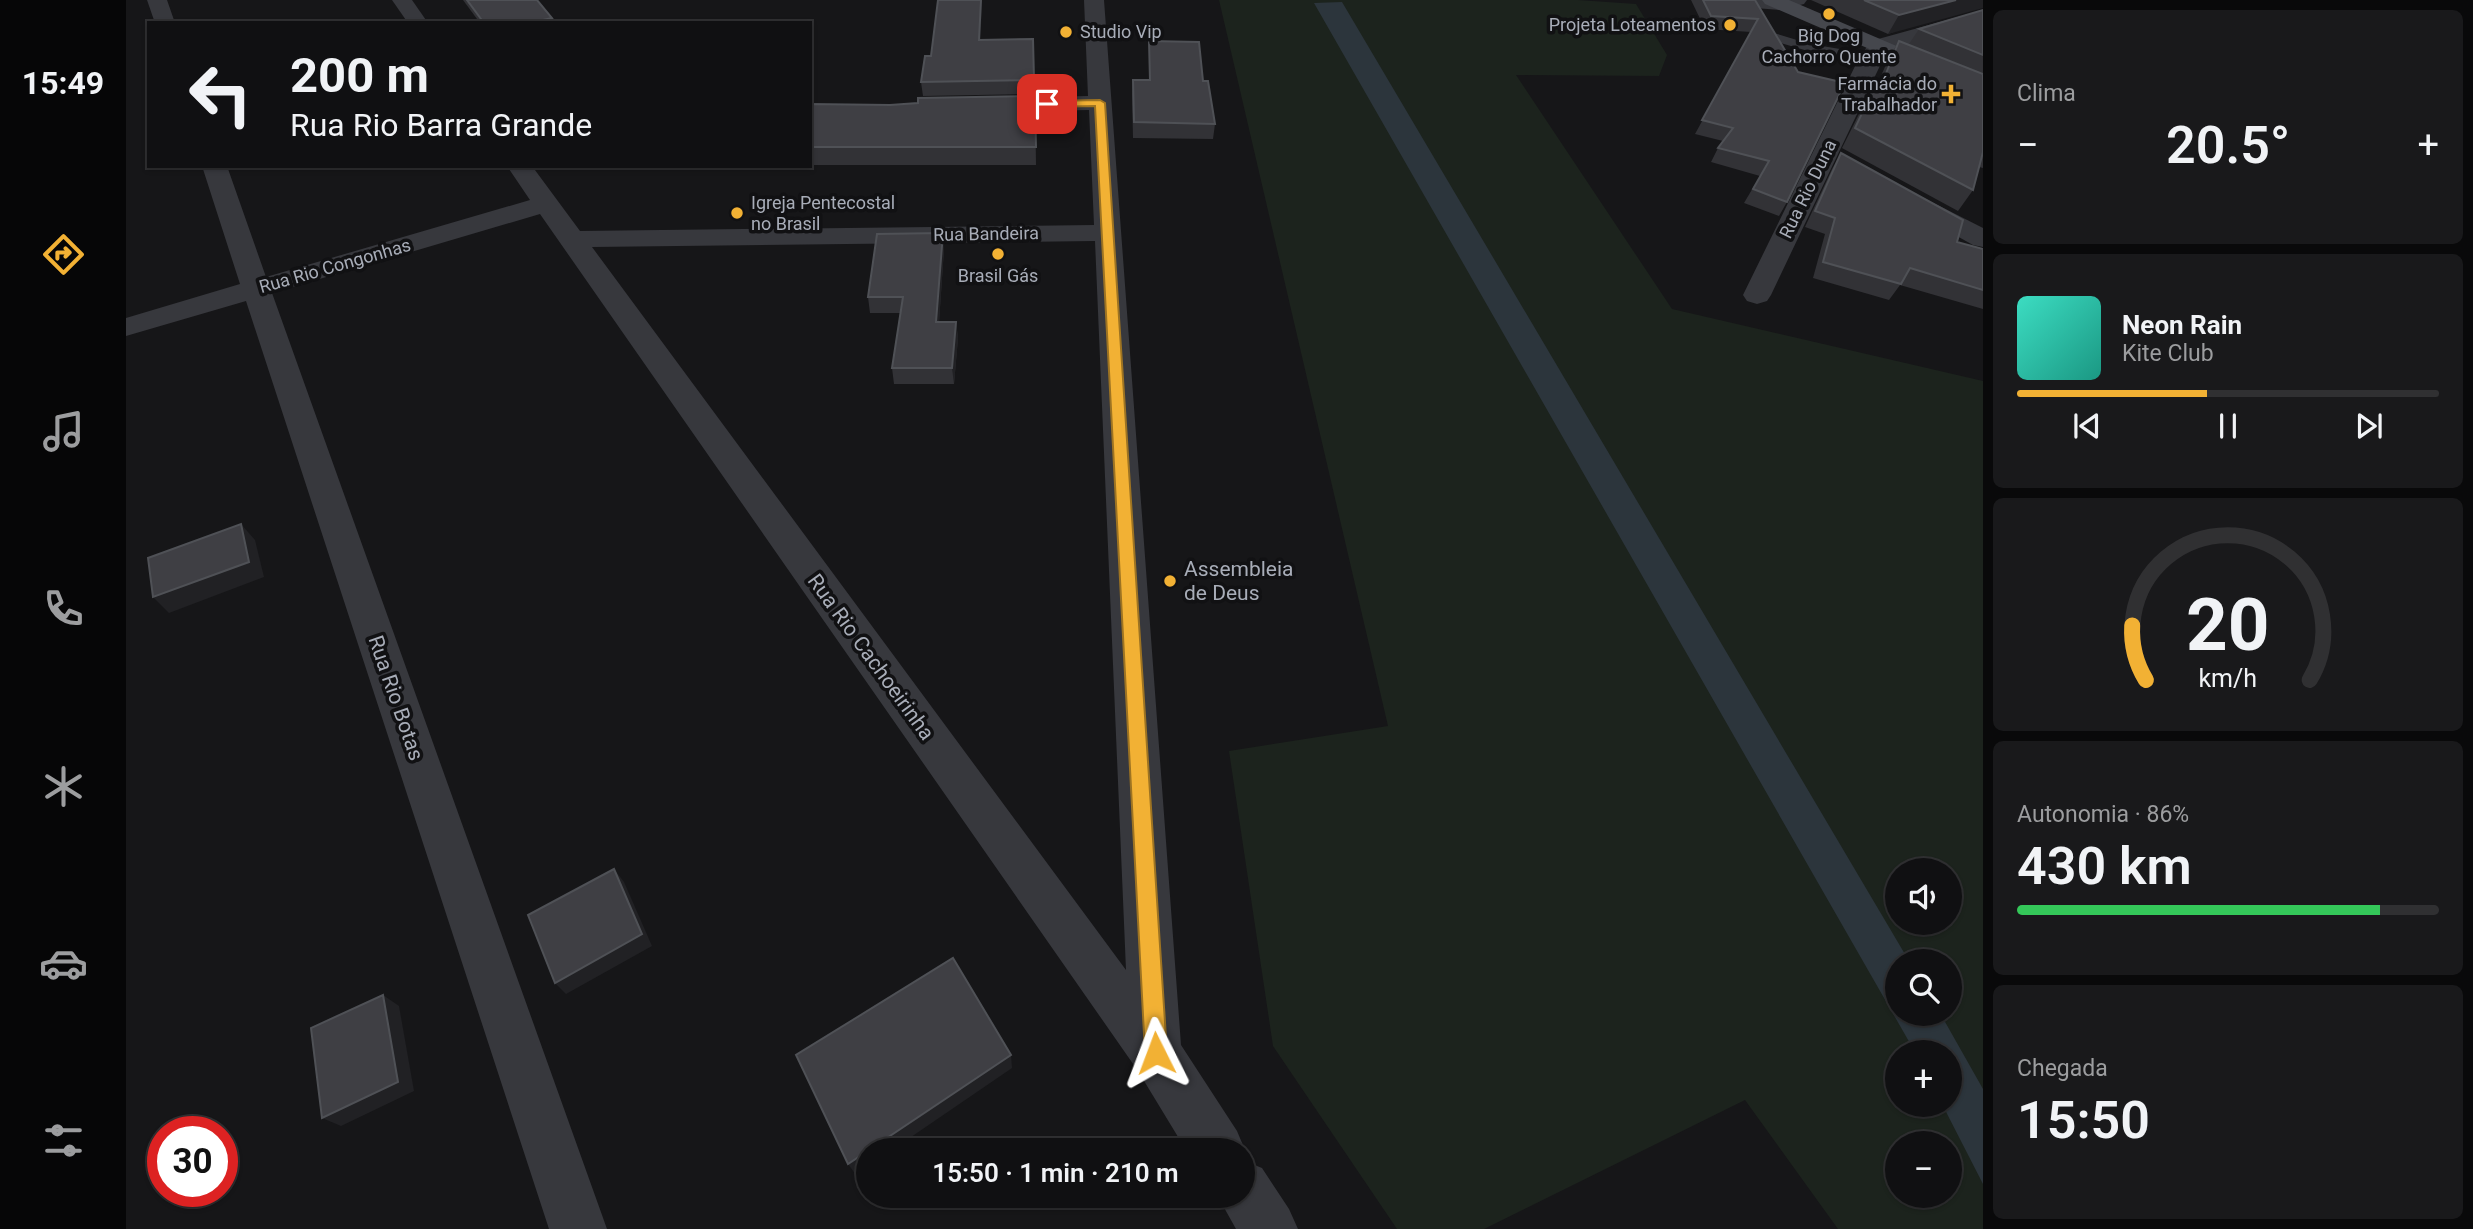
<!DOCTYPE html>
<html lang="pt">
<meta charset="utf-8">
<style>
body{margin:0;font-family:Roboto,sans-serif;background:#19191b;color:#f1f3f6;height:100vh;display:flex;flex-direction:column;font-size:26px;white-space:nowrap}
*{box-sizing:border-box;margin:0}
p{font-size:23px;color:#9c9d9f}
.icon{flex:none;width:38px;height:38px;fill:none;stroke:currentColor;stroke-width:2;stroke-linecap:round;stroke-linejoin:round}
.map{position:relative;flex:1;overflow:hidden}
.sheet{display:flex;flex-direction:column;gap:10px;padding:10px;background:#09090a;width:490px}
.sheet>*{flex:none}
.hud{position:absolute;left:21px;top:21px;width:665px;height:147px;border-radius:0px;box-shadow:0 2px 5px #0004,0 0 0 2px #303032;background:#101012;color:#f1f3f6;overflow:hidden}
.tools{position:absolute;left:1759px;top:858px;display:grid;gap:14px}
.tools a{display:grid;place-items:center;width:77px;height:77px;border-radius:50%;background:#101012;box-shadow:0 2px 5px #0004,0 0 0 2px #303032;font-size:35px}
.speed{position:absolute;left:21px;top:1116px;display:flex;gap:14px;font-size:35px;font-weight:700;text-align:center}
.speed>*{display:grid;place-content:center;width:91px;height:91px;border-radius:50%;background:#101012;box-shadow:0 2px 5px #0004,0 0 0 2px #303032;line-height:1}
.speed .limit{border:10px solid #d22;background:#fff;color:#111}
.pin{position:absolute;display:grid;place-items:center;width:60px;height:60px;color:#fff;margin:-30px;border-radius:14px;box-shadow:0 4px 10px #0006}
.me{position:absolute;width:77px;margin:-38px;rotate:357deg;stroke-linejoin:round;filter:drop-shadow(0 0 5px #0008)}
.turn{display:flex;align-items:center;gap:24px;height:147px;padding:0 28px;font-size:32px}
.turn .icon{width:91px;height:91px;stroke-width:2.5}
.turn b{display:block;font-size:49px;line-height:60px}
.big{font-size:52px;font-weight:600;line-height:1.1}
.sheet .widget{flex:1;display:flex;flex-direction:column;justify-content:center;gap:10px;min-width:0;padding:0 24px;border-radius:10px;background:#19191b}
.sheet .dial{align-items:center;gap:0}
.dial svg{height:182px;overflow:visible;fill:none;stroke:#303032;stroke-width:7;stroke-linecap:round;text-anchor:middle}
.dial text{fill:#f1f3f6;stroke:none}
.song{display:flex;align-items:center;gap:21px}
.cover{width:84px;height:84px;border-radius:10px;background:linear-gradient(135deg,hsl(170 70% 55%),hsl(170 70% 35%))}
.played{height:7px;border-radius:4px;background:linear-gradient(90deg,#f2b134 45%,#303032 45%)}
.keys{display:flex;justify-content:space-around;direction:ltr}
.heat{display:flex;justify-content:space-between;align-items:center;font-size:38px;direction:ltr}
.charge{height:10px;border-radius:5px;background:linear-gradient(90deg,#34c759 86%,#303032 0)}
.trip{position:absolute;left:730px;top:1138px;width:399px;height:70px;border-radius:35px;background:#101012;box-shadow:0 2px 5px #0004,0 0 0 2px #303032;font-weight:600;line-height:70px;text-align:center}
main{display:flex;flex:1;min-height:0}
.menu{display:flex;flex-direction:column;width:126px;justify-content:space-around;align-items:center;background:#060607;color:#9c9d9f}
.menu .icon{width:49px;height:49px}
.menu .active{color:#f2b134}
.menu b{font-size:32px;color:#f1f3f6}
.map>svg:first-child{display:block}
.green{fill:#1c231d;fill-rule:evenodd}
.water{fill:#2c353c}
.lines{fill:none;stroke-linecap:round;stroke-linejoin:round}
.service{fill:#37383d;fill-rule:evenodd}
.minor{fill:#37383d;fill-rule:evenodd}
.secondary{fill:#45474d;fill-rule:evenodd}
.wall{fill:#323236}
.shaded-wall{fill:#212124}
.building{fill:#3f3f44;stroke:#4f5156;stroke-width:2}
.route{fill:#f2b134;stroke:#9d7322;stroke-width:2}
.poi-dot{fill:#f2b134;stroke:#111113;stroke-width:2.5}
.labels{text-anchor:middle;stroke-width:7;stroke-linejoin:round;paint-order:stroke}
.far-poi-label{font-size:18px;fill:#a8adb8;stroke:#111113;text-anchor:end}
.far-street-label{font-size:18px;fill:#a8adb8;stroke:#111113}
.poi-label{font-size:21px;fill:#a8adb8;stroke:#111113;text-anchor:start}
.street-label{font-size:21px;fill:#a8adb8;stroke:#111113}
</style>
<main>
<nav class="menu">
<b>15:49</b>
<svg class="icon active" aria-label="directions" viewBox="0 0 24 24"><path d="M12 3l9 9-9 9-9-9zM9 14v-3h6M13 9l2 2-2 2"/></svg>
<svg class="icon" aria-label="music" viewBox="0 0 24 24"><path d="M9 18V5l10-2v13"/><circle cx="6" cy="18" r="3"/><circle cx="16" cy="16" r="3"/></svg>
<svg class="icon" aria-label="phone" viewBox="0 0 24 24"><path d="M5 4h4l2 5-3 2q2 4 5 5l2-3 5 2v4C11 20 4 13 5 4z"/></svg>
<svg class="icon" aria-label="climate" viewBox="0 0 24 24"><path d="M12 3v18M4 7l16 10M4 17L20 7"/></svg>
<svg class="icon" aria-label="car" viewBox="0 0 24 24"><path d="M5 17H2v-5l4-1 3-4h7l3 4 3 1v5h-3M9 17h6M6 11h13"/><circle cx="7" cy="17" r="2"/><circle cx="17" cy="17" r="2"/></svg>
<svg class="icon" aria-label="filters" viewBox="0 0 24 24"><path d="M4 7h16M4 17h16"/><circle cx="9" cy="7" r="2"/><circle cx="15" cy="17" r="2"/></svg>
</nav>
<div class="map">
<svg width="1857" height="1229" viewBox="0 0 1857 1229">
<rect width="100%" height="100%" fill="#161618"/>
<!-- green -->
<path class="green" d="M1093,0H1452L1510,4L1541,55L1533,76L1390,75L1546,309L1857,381V1229H1712L1619,1100L1358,1229H1271L1147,1046L1103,751L1262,726ZM1771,870H1824V922H1771ZM1771,961H1824V1013H1771ZM1771,1052H1824V1104H1771ZM1771,1143H1824V1195H1771Z"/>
<!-- water -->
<path class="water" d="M1216,2L1783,961H1771V1013H1814L1857,1089V1184L1816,1104H1824V1052H1789L1188,3Z"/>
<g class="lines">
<!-- service -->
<path class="service" d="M1648,33L1684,44L1744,54L1750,58L1744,62L1682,51L1644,40L1642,37Z"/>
<!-- minor -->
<g class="minor">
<path d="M21,0H41L49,23H29Z"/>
<path d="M266,0H286L302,23H282Z"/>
<path d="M958,0H978L1055,1045L1111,1131L1119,1150L1116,1157V1150H1060L1012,1071L414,214L146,293L481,1229H423L120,301L0,336V318L114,284L76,166H101L140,277L404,200L381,166H406L454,231L968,225L963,110L858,112L850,110L846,105L850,100L858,98L962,96ZM969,241L1000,970L466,247Z"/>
<path d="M1594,0H1681L1678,4L1654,10L1604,6L1597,4Z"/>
<path d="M1857,10V22L1761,51L1645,295L1641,301L1631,304L1621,301L1617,295L1733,58L1745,41Z"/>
<path d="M1788,193L1857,228V247L1847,245L1779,207L1775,201L1779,195Z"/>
<path d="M1116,1160L1136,1168L1163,1209L1172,1229H1110L1091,1195H1116Z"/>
</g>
<!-- secondary -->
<path class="secondary" d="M1636,0H1663L1857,83V98L1639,4Z"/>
</g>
<!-- wall -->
<g class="wall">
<path d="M337,0H411L426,18L428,23H354Z"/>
<path d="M1565,0H1629L1661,202L1653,216L1618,203L1634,176L1585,162L1592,148L1597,141L1569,134L1625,32L1579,29Z"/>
<path d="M1685,0H1857L1762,34Z"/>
<path d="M1857,10V168L1853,167L1847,190L1832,211L1716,148L1738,104L1750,84L1751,85L1762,60L1773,41L1783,44L1793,29Z"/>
<path d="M907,39L908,94L797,96L795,82L855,40Z"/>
<path d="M1023,41L1077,81L1089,124L1087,139L1007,138L1006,94L1007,80H1023Z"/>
<path d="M909,96L910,165H684V104L764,105Z"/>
<path d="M1715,153L1831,242L1857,249V309L1774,285L1763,300L1687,278L1699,234L1679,227L1706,169Z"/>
<path d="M615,166H648L615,168Z"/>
<path d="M818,249L813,322H830L832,338L828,384H768L766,368L774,313H744L742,297Z"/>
</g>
<!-- shaded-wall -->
<g class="shaded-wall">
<path d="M855,0H856L854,54L853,40Z"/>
<path d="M1830,0H1857V8L1762,34L1773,15Z"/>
<path d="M426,18L428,23H403Z"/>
<path d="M817,233L818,249L812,338L810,322Z"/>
<path d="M830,322L832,338L828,384L826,368Z"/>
<path d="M115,524L129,540L138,577L43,613L27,597Z"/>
<path d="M488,869L498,882L526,946L440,994L429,983Z"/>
<path d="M257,995L273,1006L288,1091L215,1126L196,1118Z"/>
<path d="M885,1055L886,1068L766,1150H744Z"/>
<path d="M742,1151V1166L730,1175L722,1164Z"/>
</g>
<!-- building -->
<g class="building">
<path d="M341,0H411L426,18L403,23H358Z"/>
<path d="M812,0H855L853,40L907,39L908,80L795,82L799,56H805Z"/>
<path d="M1577,0H1629L1672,72L1719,83L1661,202L1627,189L1643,161L1592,148L1607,128L1576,120L1632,19L1585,16Z"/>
<path d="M1738,0H1830L1773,15Z"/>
<path d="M1857,10V55L1793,29Z"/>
<path d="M1023,41L1073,42L1077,81H1082L1089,124L1008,122L1007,80H1024Z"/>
<path d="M1773,41L1857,74V152L1847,190L1729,128L1750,84L1755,86Z"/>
<path d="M909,96L910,147H684V104L764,105L792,103V98Z"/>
<path d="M1715,153L1837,220L1831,242L1857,249V290L1784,268L1775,284L1697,262L1709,218L1689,211Z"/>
<path d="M817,233L810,322H830L826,368H766L777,297H742L751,234Z"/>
<path d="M115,524L123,562L27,597L22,558Z"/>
<path d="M488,869L516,934L429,983L402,915Z"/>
<path d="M827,958L885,1055L722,1164L670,1055Z"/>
<path d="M257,995L272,1082L196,1118L185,1028Z"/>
</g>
<!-- route -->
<path class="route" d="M974,100L979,103L1041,1053L1038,1061L1030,1064L1022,1061L1019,1053L969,106L921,107L917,104L921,101Z"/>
<!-- markers -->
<g class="poi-dot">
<circle cx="1703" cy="14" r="7"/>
<circle cx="1604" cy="25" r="7"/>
<circle cx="940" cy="32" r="7"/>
<path d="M1821.5 83.5h7v7h7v7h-7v7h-7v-7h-7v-7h7z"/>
<circle cx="611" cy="213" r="7"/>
<circle cx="872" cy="254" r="7"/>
<circle cx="1044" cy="581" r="7"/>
</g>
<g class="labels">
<!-- far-poi labels -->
<g class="far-poi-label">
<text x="1590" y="31">Projeta Loteamentos</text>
<text x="954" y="38" text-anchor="start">Studio Vip</text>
<text x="1703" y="42" text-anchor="middle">Big Dog<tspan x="1703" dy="21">Cachorro Quente</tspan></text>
<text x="1811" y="90">Farmácia do<tspan x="1811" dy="21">Trabalhador</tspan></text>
<text x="625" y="209" text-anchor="start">Igreja Pentecostal<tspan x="625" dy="21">no Brasil</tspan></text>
<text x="872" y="282" text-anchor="middle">Brasil Gás</text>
</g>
<!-- far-street labels -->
<g class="far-street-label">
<text transform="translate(1682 189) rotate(-64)" y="6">Rua Rio Duna</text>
<text transform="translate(860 234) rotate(-1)" y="6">Rua Bandeira</text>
<text transform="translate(209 266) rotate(-16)" y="6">Rua Rio Congonhas</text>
</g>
<!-- poi labels -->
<g class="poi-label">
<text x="1058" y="576">Assembleia<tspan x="1058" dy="24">de Deus</tspan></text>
</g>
<!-- street labels -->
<g class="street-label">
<text transform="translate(745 657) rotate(54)" y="7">Rua Rio Cachoeirinha</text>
<text transform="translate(270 698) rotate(71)" y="7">Rua Rio Botas</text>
</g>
</g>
</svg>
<div class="tools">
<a><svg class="icon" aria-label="sound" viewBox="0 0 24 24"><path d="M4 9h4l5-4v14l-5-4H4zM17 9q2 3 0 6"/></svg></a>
<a><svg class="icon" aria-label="search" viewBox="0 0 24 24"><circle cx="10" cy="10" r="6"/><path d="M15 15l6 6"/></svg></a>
<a>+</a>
<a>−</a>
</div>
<div class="speed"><div class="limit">30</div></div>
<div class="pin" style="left:921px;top:104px;background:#d93025"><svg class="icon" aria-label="arrive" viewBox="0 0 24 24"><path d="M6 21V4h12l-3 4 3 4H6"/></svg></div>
<svg class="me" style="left:1030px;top:1053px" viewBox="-20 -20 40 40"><path d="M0-17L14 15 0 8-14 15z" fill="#f2b134" stroke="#fff" stroke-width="4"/></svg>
<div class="trip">15:50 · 1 min · 210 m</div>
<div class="hud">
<div class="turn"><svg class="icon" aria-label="left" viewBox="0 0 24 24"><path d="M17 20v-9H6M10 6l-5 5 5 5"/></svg><div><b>200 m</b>Rua Rio Barra Grande</div></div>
</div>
</div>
<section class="sheet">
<div class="widget"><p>Clima</p>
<div class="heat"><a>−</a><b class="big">20.5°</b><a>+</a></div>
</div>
<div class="widget">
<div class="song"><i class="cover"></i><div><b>Neon Rain</b><p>Kite Club</p></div></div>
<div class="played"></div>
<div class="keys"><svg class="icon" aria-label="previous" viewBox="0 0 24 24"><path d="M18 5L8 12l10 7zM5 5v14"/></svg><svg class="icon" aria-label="pause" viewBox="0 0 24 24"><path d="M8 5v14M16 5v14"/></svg><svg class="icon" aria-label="next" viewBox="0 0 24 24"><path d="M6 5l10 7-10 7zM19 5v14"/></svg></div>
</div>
<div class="widget dial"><svg viewBox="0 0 100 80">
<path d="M14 69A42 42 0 1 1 86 69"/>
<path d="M14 69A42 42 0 0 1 8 45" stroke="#f2b134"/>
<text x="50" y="56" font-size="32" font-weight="700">20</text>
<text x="50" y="72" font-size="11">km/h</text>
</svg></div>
<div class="widget"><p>Autonomia · 86%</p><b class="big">430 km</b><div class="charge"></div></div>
<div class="widget"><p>Chegada</p><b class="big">15:50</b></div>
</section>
</main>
